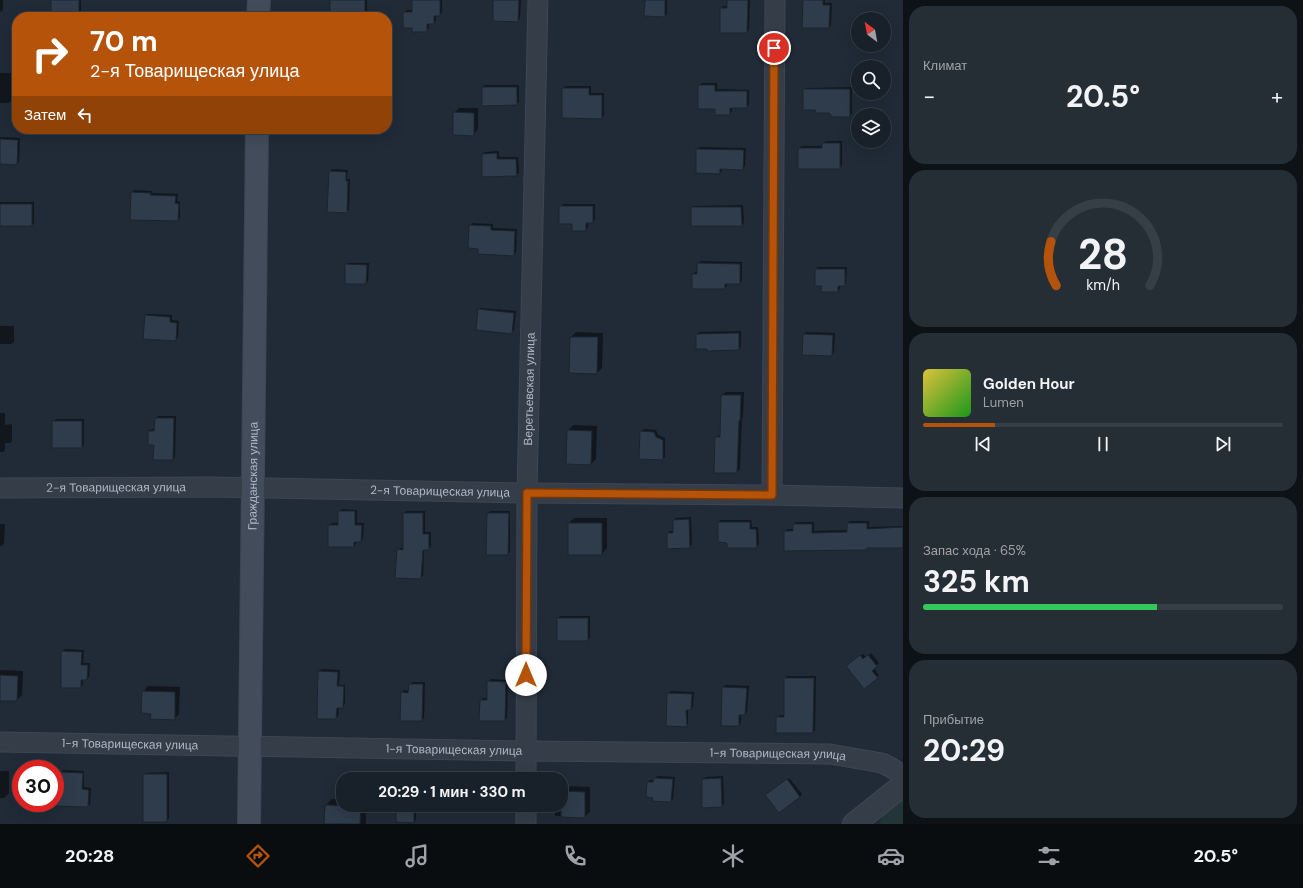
<!DOCTYPE html>
<html lang="ru">
<meta charset="utf-8">
<style>
body{margin:0;font-family:"DM Sans",sans-serif;background:#252d35;color:#f1f3f6;height:100vh;display:flex;flex-direction:column;font-size:15px;white-space:nowrap}
*{box-sizing:border-box;margin:0}
p{font-size:13px;color:#9fa3a8}
.icon{flex:none;width:22px;height:22px;fill:none;stroke:currentColor;stroke-width:2;stroke-linecap:round;stroke-linejoin:round}
.map{position:relative;flex:1;overflow:hidden}
.panel{display:flex;flex-direction:column;gap:6px;padding:6px;background:#0d1217;width:400px}
.panel>*{flex:none}
.guide{position:absolute;left:12px;top:12px;width:380px;height:122px;border-radius:16px;box-shadow:0 4px 16px #0002,0 0 0 1px #363e46;background:#b45309;color:#fff;overflow:hidden}
.needle{width:26px;rotate:328deg}
.fabs{position:absolute;left:851px;top:12px;display:grid;gap:8px}
.fabs a{display:grid;place-items:center;width:40px;height:40px;border-radius:50%;background:#182029;box-shadow:0 4px 16px #0002,0 0 0 1px #363e46;font-size:20px}
.speed{position:absolute;left:12px;top:760px;display:flex;gap:8px;font-size:20px;font-weight:700;text-align:center}
.speed>*{display:grid;place-content:center;width:52px;height:52px;border-radius:50%;background:#182029;box-shadow:0 4px 16px #0002,0 0 0 1px #363e46;line-height:1}
.speed .limit{border:6px solid #d22;background:#fff;color:#111}
.pin{position:absolute;display:grid;place-items:center;width:34px;height:34px;color:#fff;margin:-17px;border:2px solid #fff;border-radius:50%;box-shadow:0 1px 4px #0007}
.me{position:absolute;width:44px;margin:-22px;rotate:0deg;stroke-linejoin:round;filter:drop-shadow(0 0 3px #0008)}
.turn{display:flex;align-items:center;gap:14px;height:84px;padding:0 12px;font-size:18px}
.turn .icon{width:52px;height:52px;stroke-width:2.5}
.turn b{display:block;font-size:28px;line-height:34px}
.then{display:flex;align-items:center;height:38px;padding:0 12px;background:#0003;gap:8px;font-size:15px}
.big{font-size:30px;font-weight:700;line-height:1.1}
.panel .widget{flex:1;display:flex;flex-direction:column;justify-content:center;gap:6px;min-width:0;padding:0 14px;border-radius:16px;background:#252d35}
.panel .dial{align-items:center;gap:0}
.dial svg{height:104px;overflow:visible;fill:none;stroke:#363e46;stroke-width:7;stroke-linecap:round;text-anchor:middle}
.dial text{fill:#f1f3f6;stroke:none}
.song{display:flex;align-items:center;gap:12px}
.cover{width:48px;height:48px;border-radius:6px;background:linear-gradient(135deg,hsl(50 70% 55%),hsl(120 70% 35%))}
.played{height:4px;border-radius:2px;background:linear-gradient(90deg,#b45309 20%,#363e46 20%)}
.keys{display:flex;justify-content:space-around;direction:ltr}
.heat{display:flex;justify-content:space-between;align-items:center;font-size:22px;direction:ltr}
.charge{height:6px;border-radius:3px;background:linear-gradient(90deg,#34c759 65%,#363e46 0)}
.trip{position:absolute;left:336px;top:772px;width:232px;height:40px;border-radius:16px;background:#182029;box-shadow:0 4px 16px #0002,0 0 0 1px #363e46;font-weight:700;line-height:40px;text-align:center}
.dock{display:flex;height:64px;justify-content:space-around;align-items:center;background:#0a0d10;color:#9fa3a8}
.dock .icon{width:28px;height:28px}
.dock .selected{color:#b45309}
.dock b{font-size:18px;color:#f1f3f6}
main{display:flex;flex:1;min-height:0}
.map>svg:first-child{display:block}
.grass{fill:#223639}
.shadow{fill:#0007}
.building{fill:#2f3c4c;stroke:#1b242e}
.lines{fill:none;stroke-linecap:round;stroke-linejoin:round}
.minor-casing{stroke:#3d4652;stroke-width:21}
.tertiary-casing{stroke:#3d4652;stroke-width:24}
.secondary-casing{stroke:#3d4652;stroke-width:24}
.minor{stroke:#343d48;stroke-width:19}
.tertiary{stroke:#343d48;stroke-width:22}
.secondary{stroke:#424c5b;stroke-width:22}
.route-casing{stroke:#753606;stroke-width:10}
.route{stroke:#b45309;stroke-width:7}
.labels{text-anchor:middle;stroke-width:4;stroke-linejoin:round;paint-order:stroke}
.street-label{font-size:12px;fill:#aeb7c5;stroke:#19222c}
</style>
<main>
<div class="map">
<svg width="903" height="824" viewBox="0 0 903 824">
<rect width="100%" height="100%" fill="#202b37"/>
<!-- grass -->
<path class="grass" d="M903,797V824H880L883,814Z"/>
<!-- shadow -->
<g class="shadow">
<path d="M0,0H3V10L0,12Z"/>
<path d="M52,0H81V11L78,13Z"/>
<rect x="331" y="0" width="36" height="17"/>
<path d="M413,0H442V12L440,15H436V21L433,23H429V28L426,31L413,27L404,13L407,10H413Z"/>
<path d="M494,0H521L520,18L518,21L494,20Z"/>
<path d="M646,0H667V14L665,16Z"/>
<path d="M728,0H750L749,30L747,32L721,9L723,6H728Z"/>
<path d="M804,0H825V3H832L831,25L829,27H803Z"/>
<path d="M0,73H11V101L9,103H0Z"/>
<path d="M702,83H717V89L749,90V105L746,107H732V111L730,114L716,108L699,85Z"/>
<path d="M485,85H519V102L516,104L483,87Z"/>
<path d="M566,86H591V93H604V115L602,118L563,88Z"/>
<path d="M852,87V113L850,116L804,90L807,88Z"/>
<path d="M459,108H478V129L473,135L454,113Z"/>
<path d="M0,137L20,138L19,161L17,164L0,163Z"/>
<path d="M826,141H842V165L840,168L799,148L802,146H823V143Z"/>
<path d="M700,147L746,148L745,166L743,169L722,168V171L720,173L697,149Z"/>
<path d="M499,151V157H518L519,173L517,175L483,154L485,152Z"/>
<path d="M332,169L348,170L347,179H350L349,210L346,212L330,172Z"/>
<path d="M134,190L152,191V193L178,194L177,201L180,202V218L177,220L132,192Z"/>
<path d="M0,202H34V223L32,225H0Z"/>
<path d="M563,204H595V220L592,222H588V228L585,230L573,223L560,207Z"/>
<path d="M743,205L744,223L741,225L692,208L695,206Z"/>
<path d="M472,223L493,224V228L517,229L516,252L514,255L479,248L470,226Z"/>
<path d="M700,261L742,262V281L739,283H727V286L725,288L693,274L695,272H698V264Z"/>
<path d="M349,263H369L368,281L366,283L346,265Z"/>
<path d="M818,267H847L846,283L844,285H840V289L838,291L823,285H816V269Z"/>
<path d="M481,308L516,311L514,330L511,333L479,310Z"/>
<path d="M148,314L172,315V320L179,321L178,337L176,340L146,316Z"/>
<path d="M0,326H14V342L11,344H0Z"/>
<path d="M741,331V347L739,349L697,335L699,332Z"/>
<path d="M576,332L603,333L602,368L597,373L571,337Z"/>
<path d="M806,332L835,333L834,352L832,355L804,334Z"/>
<path d="M726,392H744L743,417L742,418L740,469L737,472L716,437L721,434L722,395Z"/>
<path d="M0,413H5V425L12,424V441L10,443H5V450L3,452H0Z"/>
<path d="M158,416H176L175,457L173,459L155,444L149,432L152,429H155L156,418Z"/>
<path d="M56,419H84V445L82,447L53,422Z"/>
<path d="M573,425L597,426L596,459L591,464L568,431Z"/>
<path d="M644,429L656,430L658,435L665,438V457L662,459L641,432Z"/>
<path d="M342,509L357,510V523H364L363,538L361,541H356V544L354,546L329,525L332,523H339V512Z"/>
<path d="M407,511H425V532H431V546L428,549H424L423,576L420,578L398,550L400,548H404V513Z"/>
<path d="M490,511H510V552L507,554L488,514Z"/>
<path d="M691,517L692,545L689,547L668,533L670,531H674V520L676,518Z"/>
<path d="M574,518H607V548L602,554L569,523Z"/>
<path d="M721,520H751L752,527H758L759,544L756,547L719,522Z"/>
<path d="M850,521H869V527L903,526V547H868L867,549L785,532L787,529H794V524L796,522H814V531L848,530V523Z"/>
<path d="M0,524H5L4,544L2,546H0Z"/>
<path d="M560,616H590V638L588,640L558,618Z"/>
<path d="M65,649L84,650L83,663H90L89,677L87,679H83V685L80,687L62,652Z"/>
<path d="M871,653L879,663L874,668L879,675L877,677L850,664L863,654L866,657Z"/>
<path d="M322,669L340,670L339,685H345V704L342,707H339L338,716L336,718L319,671Z"/>
<path d="M0,670L23,671L22,695L17,700H0Z"/>
<path d="M787,676H816L815,730L813,732L777,718L780,715H785V678Z"/>
<path d="M491,679L508,680L507,718L504,720H480L481,700L483,698H488V682Z"/>
<path d="M413,682H425L424,718L422,720L402,693L404,690L410,691V684Z"/>
<path d="M725,685L749,686L747,712L745,714H741V723L739,725L723,688Z"/>
<path d="M148,686L180,687L179,714L174,719L152,713L143,692Z"/>
<path d="M670,691L694,692L693,707L691,709H688V723L686,726L668,694Z"/>
<path d="M63,770L84,771V787L91,788L90,804L88,806L55,805V789L58,786H61V773Z"/>
<path d="M0,771H9V793L4,798H0Z"/>
<path d="M169,772V818L167,821L144,775L146,773Z"/>
<path d="M400,774H417V779H398V776Z"/>
<path d="M467,776H496V779H465Z"/>
<path d="M657,776L675,777L673,799L671,801L648,782L650,780H655Z"/>
<path d="M723,776L724,804L721,806L703,779L706,777Z"/>
<path d="M789,778L802,794L800,797L769,793Z"/>
<path d="M561,786L590,787V812L584,817L555,816V805H561Z"/>
<path d="M332,799L343,800V805H366V824H325L326,805Z"/>
<path d="M391,805H420L416,806V819L414,822L397,809H391Z"/>
</g>
<!-- building -->
<g class="building">
<rect x="51" y="0" width="28" height="14"/>
<rect x="330" y="0" width="35" height="17"/>
<path d="M412,0H440V16H434V24H427V32H412V28H403V12H412Z"/>
<path d="M493,0H519L518,22L493,21Z"/>
<path d="M645,0H665V17L644,16Z"/>
<path d="M727,0H748L747,33H720V8H727Z"/>
<path d="M803,0H823V5H830L829,28H802Z"/>
<path d="M698,85H715V91H747V108H730V115H715V109H698Z"/>
<path d="M482,87H517V105L482,106Z"/>
<path d="M562,88H589V95H602V119L562,118Z"/>
<path d="M803,89H850V117H833L829,113H816L815,110H803Z"/>
<path d="M453,112L474,113V136L453,135Z"/>
<path d="M0,139L18,140L17,165L0,164Z"/>
<path d="M822,143H840V169H798V148H822Z"/>
<path d="M696,149L744,150L743,170L720,169V174L696,173Z"/>
<path d="M497,153V159H516L517,176L482,177V154Z"/>
<path d="M329,171L346,172V181H348L347,213L327,212Z"/>
<path d="M131,192L151,193L150,195L176,196L175,203L179,204L178,221L130,220Z"/>
<rect x="0" y="204" width="32" height="22"/>
<path d="M559,206H593V223H586V231H572V224H559Z"/>
<path d="M691,207H741L742,226H691Z"/>
<path d="M469,225L491,226V230L515,231L514,256L478,254V249L468,248Z"/>
<path d="M697,263L740,264V284H725V289H692V274H697Z"/>
<path d="M345,264L367,265L366,284H345Z"/>
<path d="M815,269H845V286H838V292H821L822,286H815Z"/>
<path d="M478,309L514,313L512,334L476,330Z"/>
<path d="M145,315L170,317V322L177,323L176,341L143,339Z"/>
<path d="M739,333V350L707,351V349H696V334Z"/>
<path d="M803,334L833,335L832,356L802,355Z"/>
<path d="M570,337H598L597,374L569,373Z"/>
<path d="M721,395H741L740,421H739L737,473H714L715,437H720Z"/>
<path d="M155,418H174L173,460H153L154,445H148V431H154Z"/>
<rect x="52" y="421" width="30" height="27"/>
<path d="M567,430L592,431L591,465L566,464Z"/>
<path d="M640,431L654,432L656,437L663,440V460L639,459Z"/>
<path d="M338,511H355V525H362L361,542H354V547H328V525H338Z"/>
<path d="M403,513H423V534H429V550H423L421,579L395,578L397,549L403,550Z"/>
<path d="M487,513H509L508,555H486Z"/>
<path d="M689,519L690,548L667,549V533H673V520Z"/>
<path d="M718,522H750V529H756L757,548H727V543L718,542Z"/>
<rect x="568" y="523" width="34" height="32"/>
<path d="M847,523H867V529L903,527V548H867V550L784,551V531H793V524H812V533L847,532Z"/>
<rect x="557" y="618" width="31" height="23"/>
<path d="M61,651L82,652L81,665H88L87,680H81V688H61Z"/>
<path d="M860,655L863,659L868,655L877,666L872,671L878,678L864,689L846,666Z"/>
<path d="M318,671L338,672L337,686H344L343,708H337L336,719H317Z"/>
<path d="M0,675L18,676L17,701H0Z"/>
<path d="M784,678H814L813,733H776V717H784Z"/>
<path d="M487,681L506,682L505,721H479L480,700H487Z"/>
<path d="M409,684H423L422,721H400L401,692L408,693Z"/>
<path d="M722,687L747,688L745,715H739V726H721Z"/>
<path d="M142,691L175,692V720L150,719L151,714L141,713Z"/>
<path d="M667,693L692,694L691,710H686L687,727L666,726Z"/>
<path d="M60,772L83,773L82,789L89,790L88,807L55,806V788H60Z"/>
<rect x="143" y="774" width="24" height="48"/>
<rect x="397" y="776" width="18" height="3"/>
<path d="M654,778L673,779L671,802L652,801L653,798L646,797L647,782H653Z"/>
<path d="M721,778L722,807L702,808V779Z"/>
<path d="M787,779L800,797L779,813L765,795Z"/>
<path d="M561,791L585,792V818L561,817Z"/>
<path d="M325,805L361,806L360,824H324Z"/>
<path d="M396,805H414V823L396,822Z"/>
</g>
<g class="lines">
<!-- minor casing -->
<g class="minor-casing">
<g id="minor">
<path id="s1" d="M0,488L210,487L527,493L772,495L903,498"/>
<path d="M772,495L775,0"/>
<path id="s2" d="M0,742L526,751L830,754L882,763L890,767L903,775"/>
<path id="s3" d="M526,779L527,493L538,0"/>
<path d="M526,805V824"/>
</g>
</g>
<!-- tertiary casing -->
<g class="tertiary-casing">
<path id="tertiary" d="M854,824L903,785"/>
</g>
<!-- secondary casing -->
<g class="secondary-casing">
<g id="secondary">
<path d="M258,17L259,0"/>
<path id="s4" d="M249,824L257,129"/>
</g>
</g>
<!-- minor -->
<use href="#minor" class="minor"/>
<!-- tertiary -->
<use href="#tertiary" class="tertiary"/>
<!-- secondary -->
<use href="#secondary" class="secondary"/>
</g>
<g class="lines">
<!-- route casing -->
<g class="route-casing">
<path id="route" d="M526,675L527,493L772,495L774,48"/>
</g>
<!-- route -->
<use href="#route" class="route"/>
</g>
<g class="labels">
<!-- street labels -->
<g class="street-label">
<text dy="4" stroke="none"><textPath href="#s3" startOffset="390">Веретьевская улица</textPath></text>
<text dy="4" stroke="none"><textPath href="#s4" startOffset="348">Гражданская улица</textPath></text>
<text dy="4" stroke="none"><textPath href="#s1" startOffset="116">2-я Товарищеская улица</textPath></text>
<text dy="4" stroke="none"><textPath href="#s1" startOffset="440">2-я Товарищеская улица</textPath></text>
<text dy="4" stroke="none"><textPath href="#s2" startOffset="130">1-я Товарищеская улица</textPath></text>
<text dy="4" stroke="none"><textPath href="#s2" startOffset="454">1-я Товарищеская улица</textPath></text>
<text dy="4" stroke="none"><textPath href="#s2" startOffset="778">1-я Товарищеская улица</textPath></text>
</g>
</g>
</svg>
<div class="fabs">
<a><svg class="needle" viewBox="-14 -14 28 28"><path d="M0-13l5 13h-10z" fill="#e53935"/><path d="M0 13l5-13h-10z" fill="#9fa3a8"/></svg></a>
<a><svg class="icon" aria-label="search" viewBox="0 0 24 24"><circle cx="10" cy="10" r="6"/><path d="M15 15l6 6"/></svg></a>
<a><svg class="icon" aria-label="layers" viewBox="0 0 24 24"><path d="M12 4l9 5-9 5-9-5zM3 14l9 5 9-5"/></svg></a>
</div>
<div class="speed"><div class="limit">30</div></div>
<div class="pin" style="left:774px;top:48px;background:#d93025"><svg class="icon" aria-label="arrive" viewBox="0 0 24 24"><path d="M6 21V4h12l-3 4 3 4H6"/></svg></div>
<svg class="me" style="left:526px;top:675px" viewBox="-20 -20 40 40"><circle r="19" fill="#fff"/><path d="M0-13L10 11 0 6-10 11z" fill="#b45309"/></svg>
<div class="trip">20:29 · 1 мин · 330 m</div>
<div class="guide">
<div class="turn"><svg class="icon" aria-label="right" viewBox="0 0 24 24"><path d="M7 20v-9h11M14 6l5 5-5 5"/></svg><div><b>70 m</b>2-я Товарищеская улица</div></div>
<div class="then">Затем<svg class="icon" aria-label="left" viewBox="0 0 24 24"><path d="M17 20v-9H6M10 6l-5 5 5 5"/></svg></div>
</div>
</div>
<section class="panel">
<div class="widget"><p>Климат</p>
<div class="heat"><a>−</a><b class="big">20.5°</b><a>+</a></div>
</div>
<div class="widget dial"><svg viewBox="0 0 100 80">
<path d="M14 69A42 42 0 1 1 86 69"/>
<path d="M14 69A42 42 0 0 1 10 35" stroke="#b45309"/>
<text x="50" y="56" font-size="32" font-weight="700">28</text>
<text x="50" y="72" font-size="11">km/h</text>
</svg></div>
<div class="widget">
<div class="song"><i class="cover"></i><div><b>Golden Hour</b><p>Lumen</p></div></div>
<div class="played"></div>
<div class="keys"><svg class="icon" aria-label="previous" viewBox="0 0 24 24"><path d="M18 5L8 12l10 7zM5 5v14"/></svg><svg class="icon" aria-label="pause" viewBox="0 0 24 24"><path d="M8 5v14M16 5v14"/></svg><svg class="icon" aria-label="next" viewBox="0 0 24 24"><path d="M6 5l10 7-10 7zM19 5v14"/></svg></div>
</div>
<div class="widget"><p>Запас хода · 65%</p><b class="big">325 km</b><div class="charge"></div></div>
<div class="widget"><p>Прибытие</p><b class="big">20:29</b></div>
</section>
</main>
<nav class="dock">
<b>20:28</b>
<svg class="icon selected" aria-label="directions" viewBox="0 0 24 24"><path d="M12 3l9 9-9 9-9-9zM9 14v-3h6M13 9l2 2-2 2"/></svg>
<svg class="icon" aria-label="music" viewBox="0 0 24 24"><path d="M9 18V5l10-2v13"/><circle cx="6" cy="18" r="3"/><circle cx="16" cy="16" r="3"/></svg>
<svg class="icon" aria-label="phone" viewBox="0 0 24 24"><path d="M5 4h4l2 5-3 2q2 4 5 5l2-3 5 2v4C11 20 4 13 5 4z"/></svg>
<svg class="icon" aria-label="climate" viewBox="0 0 24 24"><path d="M12 3v18M4 7l16 10M4 17L20 7"/></svg>
<svg class="icon" aria-label="car" viewBox="0 0 24 24"><path d="M5 17H2v-5l4-1 3-4h7l3 4 3 1v5h-3M9 17h6M6 11h13"/><circle cx="7" cy="17" r="2"/><circle cx="17" cy="17" r="2"/></svg>
<svg class="icon" aria-label="filters" viewBox="0 0 24 24"><path d="M4 7h16M4 17h16"/><circle cx="9" cy="7" r="2"/><circle cx="15" cy="17" r="2"/></svg>
<b>20.5°</b>
</nav>
